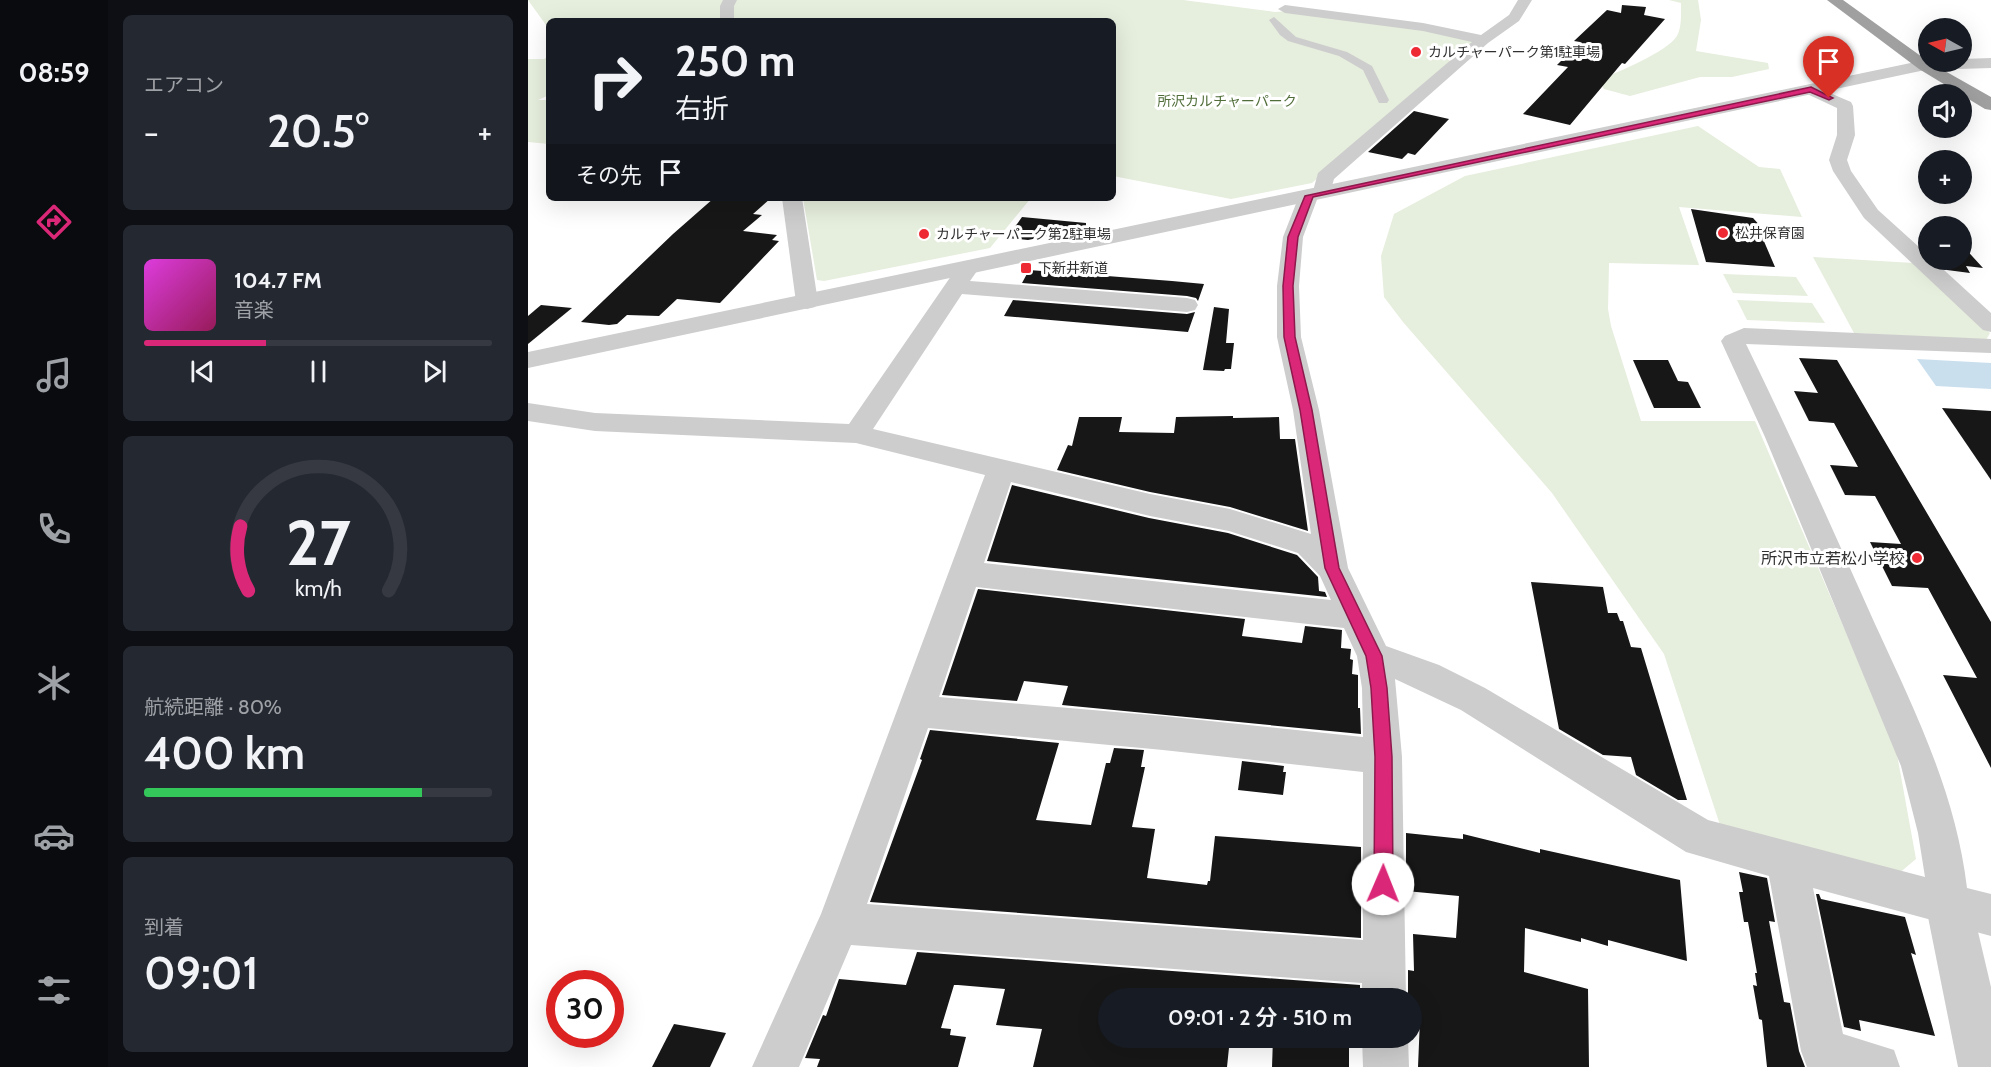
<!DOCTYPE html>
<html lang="ja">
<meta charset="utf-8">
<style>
body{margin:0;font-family:Cabin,"Noto Sans JP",sans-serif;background:#242831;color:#f1f3f6;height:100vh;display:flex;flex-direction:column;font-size:22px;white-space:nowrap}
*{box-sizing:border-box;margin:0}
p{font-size:20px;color:#9ea1a6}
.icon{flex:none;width:33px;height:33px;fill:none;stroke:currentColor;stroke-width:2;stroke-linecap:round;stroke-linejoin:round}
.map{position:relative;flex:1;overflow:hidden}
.drawer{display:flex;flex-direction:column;gap:15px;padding:15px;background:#0d0f14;width:420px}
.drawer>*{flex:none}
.top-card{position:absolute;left:18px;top:18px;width:570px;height:183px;border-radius:9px;box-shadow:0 6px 24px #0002;background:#171b24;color:#f1f3f6;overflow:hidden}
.needle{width:39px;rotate:278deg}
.controls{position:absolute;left:1390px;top:18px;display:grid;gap:12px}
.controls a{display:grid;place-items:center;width:54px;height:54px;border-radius:50%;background:#171b24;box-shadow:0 6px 24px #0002;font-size:30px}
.speed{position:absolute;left:18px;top:970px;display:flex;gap:12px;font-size:30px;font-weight:700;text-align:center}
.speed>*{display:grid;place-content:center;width:78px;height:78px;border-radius:50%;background:#171b24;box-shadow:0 6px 24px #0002;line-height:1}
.speed .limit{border:9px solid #d22;background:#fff;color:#111}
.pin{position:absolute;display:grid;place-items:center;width:51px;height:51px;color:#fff;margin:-62px -26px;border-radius:50% 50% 50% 0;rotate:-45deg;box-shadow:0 0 6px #0007}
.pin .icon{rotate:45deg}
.me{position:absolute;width:66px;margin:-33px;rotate:1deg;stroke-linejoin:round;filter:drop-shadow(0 0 4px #0008)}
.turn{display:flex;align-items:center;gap:21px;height:126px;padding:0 30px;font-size:27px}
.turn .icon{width:78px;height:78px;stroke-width:2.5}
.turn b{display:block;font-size:42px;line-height:51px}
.then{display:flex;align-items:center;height:57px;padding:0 30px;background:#0003;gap:12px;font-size:22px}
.big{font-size:45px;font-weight:600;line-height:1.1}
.drawer .card{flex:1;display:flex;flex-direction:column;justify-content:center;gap:9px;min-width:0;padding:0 21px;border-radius:9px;background:#242831}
.drawer .dial{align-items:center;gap:0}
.dial svg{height:156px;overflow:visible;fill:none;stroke:#363941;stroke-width:7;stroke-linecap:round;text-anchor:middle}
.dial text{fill:#f1f3f6;stroke:none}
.song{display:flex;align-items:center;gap:18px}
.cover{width:72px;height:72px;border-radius:9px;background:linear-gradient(135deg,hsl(300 70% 55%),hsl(330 70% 35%))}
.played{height:6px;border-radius:3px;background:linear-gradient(90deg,#db2777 35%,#363941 35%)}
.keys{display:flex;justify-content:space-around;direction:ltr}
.heat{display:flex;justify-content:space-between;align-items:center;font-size:33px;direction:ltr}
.charge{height:9px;border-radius:4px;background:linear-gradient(90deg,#34c759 80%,#363941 0)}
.trip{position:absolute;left:570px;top:988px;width:324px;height:60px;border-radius:30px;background:#171b24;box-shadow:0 6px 24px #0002;font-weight:600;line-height:60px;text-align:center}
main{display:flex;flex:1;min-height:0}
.dock{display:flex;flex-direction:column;width:108px;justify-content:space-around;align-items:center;background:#090b0e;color:#9ea1a6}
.dock .icon{width:42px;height:42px}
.dock .current{color:#db2777}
.dock b{font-size:27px;color:#f1f3f6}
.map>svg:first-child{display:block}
.green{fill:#e6eedd}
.water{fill:#c9dfee}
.building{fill:#171717}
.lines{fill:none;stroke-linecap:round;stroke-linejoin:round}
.pedestrian{fill:#cdcdcd;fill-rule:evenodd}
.minor{fill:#cdcdcd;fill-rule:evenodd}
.tertiary{fill:#cdcdcd;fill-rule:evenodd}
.trunk{fill:#a0a0a0;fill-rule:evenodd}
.route{fill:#db2777;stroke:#8e194d;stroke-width:1.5}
.poi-dot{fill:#ee2b34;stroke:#fff;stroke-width:2}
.labels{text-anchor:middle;stroke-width:6;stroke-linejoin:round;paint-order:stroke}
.far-poi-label{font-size:14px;fill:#303030;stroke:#fff;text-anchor:start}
.far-park-label{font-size:14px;fill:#516e3a;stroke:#fff}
.poi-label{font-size:16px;fill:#303030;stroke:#fff;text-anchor:end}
</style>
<main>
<nav class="dock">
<b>08:59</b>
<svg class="icon current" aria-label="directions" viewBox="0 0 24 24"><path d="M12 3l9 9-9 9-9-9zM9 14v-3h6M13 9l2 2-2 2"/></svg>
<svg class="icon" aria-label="music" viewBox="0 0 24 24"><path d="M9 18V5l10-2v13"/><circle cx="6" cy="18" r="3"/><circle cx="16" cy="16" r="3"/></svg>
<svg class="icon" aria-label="phone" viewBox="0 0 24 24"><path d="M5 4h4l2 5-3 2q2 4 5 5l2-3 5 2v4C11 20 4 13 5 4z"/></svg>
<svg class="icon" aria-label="climate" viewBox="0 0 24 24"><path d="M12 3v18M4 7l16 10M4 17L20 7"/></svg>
<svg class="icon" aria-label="car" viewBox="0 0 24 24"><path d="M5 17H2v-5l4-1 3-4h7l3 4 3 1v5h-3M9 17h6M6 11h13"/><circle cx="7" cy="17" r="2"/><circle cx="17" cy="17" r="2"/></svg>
<svg class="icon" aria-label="filters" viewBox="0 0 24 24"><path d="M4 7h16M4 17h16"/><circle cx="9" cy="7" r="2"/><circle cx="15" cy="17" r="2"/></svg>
</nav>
<section class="drawer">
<div class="card"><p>エアコン</p>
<div class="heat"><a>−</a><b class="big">20.5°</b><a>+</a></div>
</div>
<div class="card">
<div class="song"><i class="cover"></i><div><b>104.7 FM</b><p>音楽</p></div></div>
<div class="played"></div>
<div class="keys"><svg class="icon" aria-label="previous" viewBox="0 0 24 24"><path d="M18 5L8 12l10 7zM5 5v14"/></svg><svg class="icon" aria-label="pause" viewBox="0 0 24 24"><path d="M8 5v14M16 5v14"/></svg><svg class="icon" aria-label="next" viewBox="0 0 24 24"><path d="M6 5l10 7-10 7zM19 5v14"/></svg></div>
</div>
<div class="card dial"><svg viewBox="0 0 100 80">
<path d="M14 69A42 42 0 1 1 86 69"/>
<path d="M14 69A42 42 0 0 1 10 36" stroke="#db2777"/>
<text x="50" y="56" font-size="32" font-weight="700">27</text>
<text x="50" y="72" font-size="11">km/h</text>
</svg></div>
<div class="card"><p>航続距離 · 80%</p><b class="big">400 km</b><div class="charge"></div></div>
<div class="card"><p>到着</p><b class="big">09:01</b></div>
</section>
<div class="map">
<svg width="1463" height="1067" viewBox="0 0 1463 1067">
<rect width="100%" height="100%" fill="#fff"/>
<!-- green -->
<g class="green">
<path d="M0,0H655L747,12L761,11L897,29L943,40L944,43L784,183L703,199L585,176V21H21V25H18Z"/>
<path d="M1141,0H1170L1173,20L1168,51L1240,63L1241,69L1204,77H1172L1102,96L1076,89L1071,80C1090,72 1139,52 1149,36C1154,27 1153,13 1153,3Z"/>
<path d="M21,56V95L10,100H21V144L0,142V59H16Z"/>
<path d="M1170,126L1231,167L1252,169L1274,217L1151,207L1171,265L1081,263L1080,309L1083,326L1113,421H1227L1368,749L1388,859L1370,874L1193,828L1136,654L1024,493L875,322L856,297L853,256L866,214L937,176Z"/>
<path d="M275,198H503L462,248L296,281L289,280Z"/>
<path d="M1285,257L1385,263L1462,333L1458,340L1326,333Z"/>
<path d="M1195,274L1268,277L1280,296L1205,293Z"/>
<path d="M1209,300L1284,303L1297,323L1219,320Z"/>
</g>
<!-- water -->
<path class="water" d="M1389,359L1463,363V389L1408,386Z"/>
<!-- building -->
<g class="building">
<path d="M1094,5L1118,7L1116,15L1137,19L1097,64L1094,63L1042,125L995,114L1040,67L1029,65L1052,42L1046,41L1079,10L1093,13Z"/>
<path d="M886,111L921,119L887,155L880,153L874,159L840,152Z"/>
<path d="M186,198H243L225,214L234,215L215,231L249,235L244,240L251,241L192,303L149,299L131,316L99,315L89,324L81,325L53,322L145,234Z"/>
<path d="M1163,209L1225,218L1234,228L1235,239L1247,267L1178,262Z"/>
<path d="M494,217L558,223V228L500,240L479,238Z"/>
<path d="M1434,245L1455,268L1438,266L1442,273L1419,270L1409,260H1434Z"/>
<path d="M501,270L644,281L676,284L670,301L668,298L659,296L494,283Z"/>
<path d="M485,300L659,314L667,312L660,332L476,316Z"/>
<path d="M13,305L44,308L0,344V316Z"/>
<path d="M686,307L701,309L698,343H706L703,369H697L696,371L675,370Z"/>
<path d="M1271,358L1309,360L1463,622V768L1415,675L1449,678L1400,588L1364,586L1342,542L1373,544L1347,496L1317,495L1302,465L1330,467L1306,423L1281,421L1266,391L1290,393Z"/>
<path d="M1105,360H1140L1150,381L1160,382L1173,408H1126Z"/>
<path d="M1414,408L1463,411V480Z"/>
<path d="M705,416V418L751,417L752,439H767L780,531L702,507L622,492L529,470L540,445L544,446L551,417H594L591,432L646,433L648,417Z"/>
<path d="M484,485L621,518L700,533L769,555L790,577L791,591L797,592L799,597L459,561Z"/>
<path d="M1003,582L1075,587L1080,613H1089L1092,621H1095L1103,647L1113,648L1159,800H1150L1108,775L1103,757L1075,755L1031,729Z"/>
<path d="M450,589L717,619L714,636L774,643L777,626L814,630L813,648L823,649L822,659L825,660L824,674L830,675V708H832L833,734L534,705L540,686L496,681L489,701L414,695Z"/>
<path d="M402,730L531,743L508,820L563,825L578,763H582L586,748L616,750L613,767H617L604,827L627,829L619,878L679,885L680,881H682L687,836L833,847V938L342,902L394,760L392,759Z"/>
<path d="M714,761L756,766L755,772H758L755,795L710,790Z"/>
<path d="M878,833L935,839V834L1012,853V849L1152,880L1159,961L1080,940V946L1053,938V942L997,928L996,972L1060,989L1061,1067H890L892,1019L884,1018V999H880V970L886,971L885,934L928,938L931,896L878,891Z"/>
<path d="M1211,872L1239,878L1247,922L1241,921L1256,1002L1262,1003L1271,1051L1277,1067H1239L1234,1020L1231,1019L1225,985L1229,986L1227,973H1229L1220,922H1216L1211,892H1215Z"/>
<path d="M1288,894H1291L1293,899L1377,917L1388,955L1383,953L1407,1036L1331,1020L1333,1031L1316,1027Z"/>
<path d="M389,952L832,985V999H580V1038H702L699,1067H505L514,1029L468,1025L477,989L430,985H426L413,1028L423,1029L422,1035L438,1037L430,1067H289L292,1059L277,1058L295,1015L298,1016L311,979L378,985Z"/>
<path d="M146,1024L198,1033L182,1067H124Z"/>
<path d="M745,1038H821V1067H744Z"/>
</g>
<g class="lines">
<!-- pedestrian -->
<path class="pedestrian" d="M746,17L768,37L819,52L844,66L861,100L859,103H851L835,70L811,56L760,41L752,35L741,20Z"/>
<!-- minor -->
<g class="minor">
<path d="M195,0H209L206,6V21H192V6Z"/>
<path d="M990,0H1004L991,21L960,43L806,179L801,196L790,197L775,237L771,286L773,337L791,410L820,568L858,646L911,665L957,688L1180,820L1397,877L1390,833L1373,766L1237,437L1193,341L1197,336L1216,328L1463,339V353L1218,344C1263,436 1305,530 1347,624C1386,709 1428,793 1439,888L1463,894V936L1285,888L1315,1034L1366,1050L1372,1067H1279L1273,1051L1241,876L1158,852L933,710L867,679L874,757L878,999H834V983L323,945L271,1067H224L293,914L457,475L328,443L67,431L0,421V403L67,413L321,424L430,266L438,264L446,266L449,271L442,281L659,298L667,300L670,305L667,310L659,312L434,294L345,429L622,494L702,509L783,534L765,410L749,337V286L755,237L771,196L774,192L785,191L790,173L944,42L895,31L757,13L750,9L757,5L895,23L953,35L981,15ZM483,482L622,516L701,531L770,553L792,576L803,600L456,563ZM448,587L816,628L829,656L834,688L835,737L635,716L411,697ZM400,728L635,750L835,772V940L339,904Z"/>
<path d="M1283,85L1323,102L1325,106L1327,135L1319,160L1323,171L1350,210L1401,256V260H1405L1463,313V332L1455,330L1336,218L1305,171L1301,160L1309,135V108L1277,93L1275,90L1277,87Z"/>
<path d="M254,198H274L290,302L287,307L279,309L271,307L268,302Z"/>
<path d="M834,1038H880L881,1067H835Z"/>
</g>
<!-- tertiary -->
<g class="tertiary">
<path d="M1463,58V68L1397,70L0,368V352L1397,60L1434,62V59Z"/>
<path d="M1420,879L1436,886L1443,902L1463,987V1067H1430L1397,902L1404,886Z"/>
</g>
<!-- trunk -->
<path class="trunk" d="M1299,0H1315L1401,62L1463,97V110L1457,109L1391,69Z"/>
</g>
<!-- route -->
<path class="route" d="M1283,87L1305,98L1301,100L1282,92L785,197L770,237L765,286L767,337L784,410L811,568L854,656L859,688L864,757L865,884L862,891L855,893L849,891L846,884L847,757L843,688L838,656L797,568L772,410L756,337L755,286L760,237L777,196Z"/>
<!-- markers -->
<g class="poi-dot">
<circle cx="888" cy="52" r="6"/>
<circle cx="1195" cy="233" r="6"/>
<circle cx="396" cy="234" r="6"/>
<rect x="492" y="262" width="12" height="12" rx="3"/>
<circle cx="1389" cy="558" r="6"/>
</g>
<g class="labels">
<!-- far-poi labels -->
<g class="far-poi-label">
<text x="900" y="57">カルチャーパーク第1駐車場</text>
<text x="1207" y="238">松井保育園</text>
<text x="408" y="239">カルチャーパーク第2駐車場</text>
<text x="510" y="273">下新井新道</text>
</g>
<!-- far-park labels -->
<g class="far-park-label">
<text x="699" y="106">所沢カルチャーパーク</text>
</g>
<!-- poi labels -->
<g class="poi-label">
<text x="1377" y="564">所沢市立若松小学校</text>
</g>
</g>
</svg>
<div class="controls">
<a><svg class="needle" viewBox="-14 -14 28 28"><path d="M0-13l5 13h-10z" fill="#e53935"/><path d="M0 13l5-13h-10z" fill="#9ea1a6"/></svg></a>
<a><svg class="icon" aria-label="sound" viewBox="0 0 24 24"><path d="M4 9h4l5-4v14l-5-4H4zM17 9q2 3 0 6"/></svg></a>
<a>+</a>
<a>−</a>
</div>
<div class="speed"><div class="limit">30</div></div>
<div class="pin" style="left:1301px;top:98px;background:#d93025"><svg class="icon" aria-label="arrive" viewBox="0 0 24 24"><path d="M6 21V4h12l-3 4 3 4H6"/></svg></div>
<svg class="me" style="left:855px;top:884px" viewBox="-20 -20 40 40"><circle r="19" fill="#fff"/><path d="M0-13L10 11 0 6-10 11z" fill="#db2777"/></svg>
<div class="trip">09:01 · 2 分 · 510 m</div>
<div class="top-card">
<div class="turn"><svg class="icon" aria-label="right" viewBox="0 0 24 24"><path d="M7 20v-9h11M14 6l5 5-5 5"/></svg><div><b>250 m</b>右折</div></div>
<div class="then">その先<svg class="icon" aria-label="arrive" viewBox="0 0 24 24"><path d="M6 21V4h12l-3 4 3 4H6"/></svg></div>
</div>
</div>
</main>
